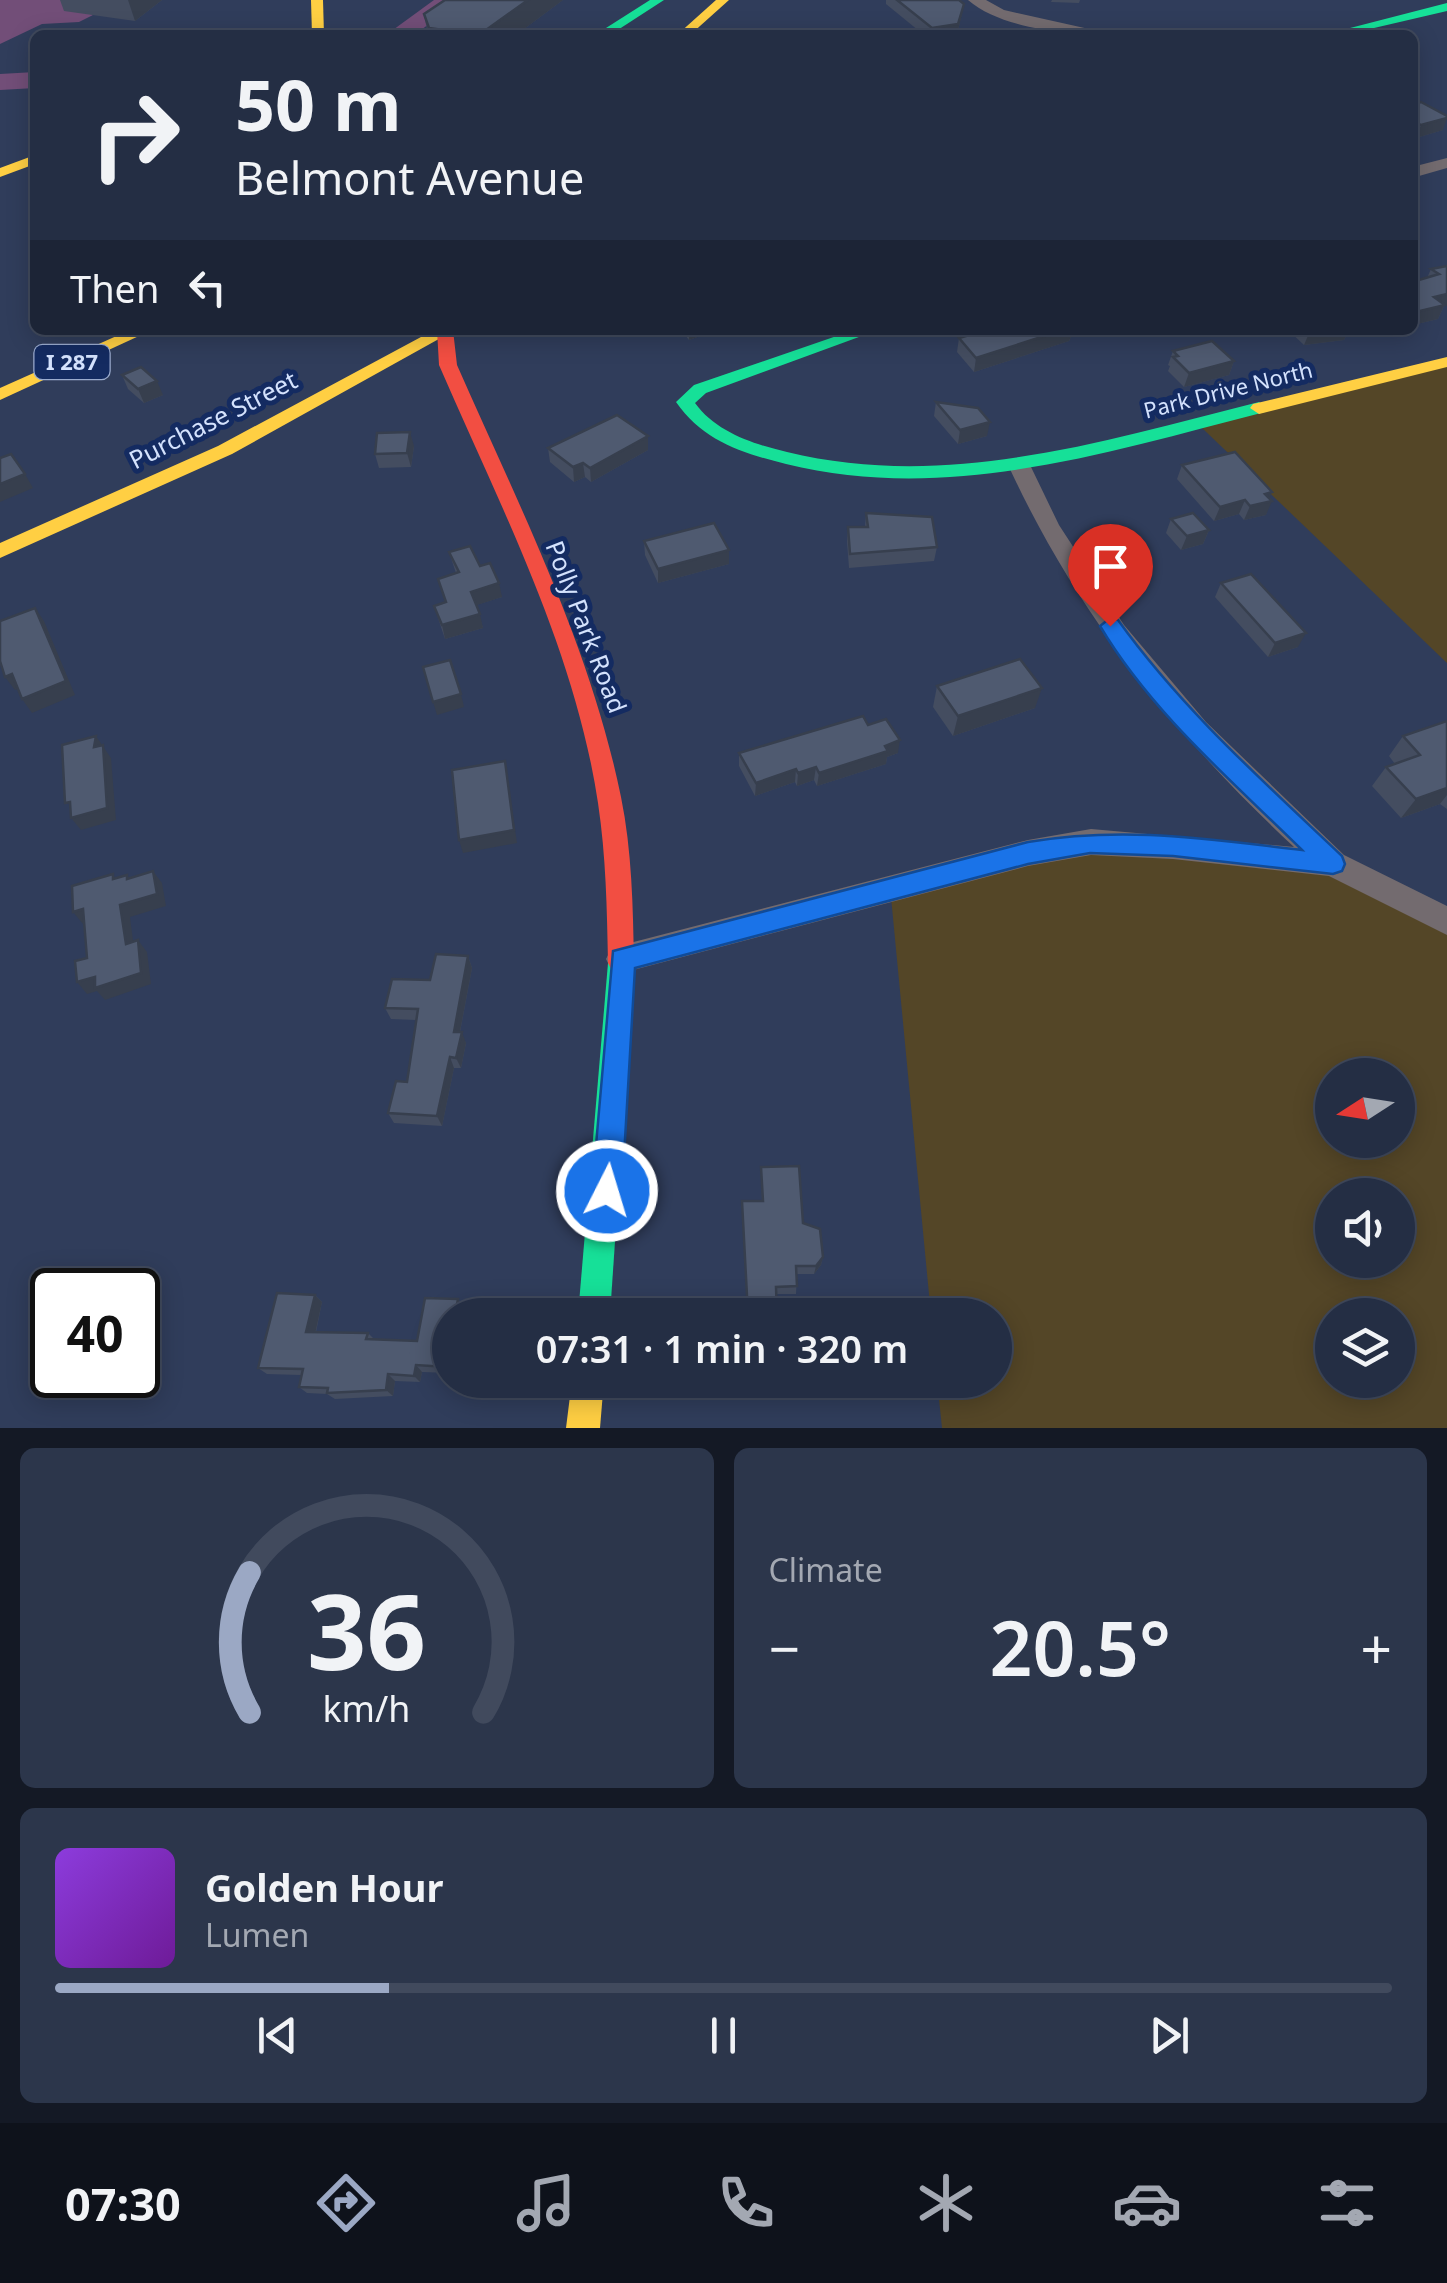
<!DOCTYPE html>
<meta charset="utf-8">
<style>
body{margin:0;font-family:"Noto Sans",sans-serif;background:#2c364b;color:#f1f3f6;height:100vh;display:flex;flex-direction:column;font-size:38px;white-space:nowrap}
*{box-sizing:border-box;margin:0}
p{font-size:32px;color:#a3a8b2}
.icon{flex:none;width:55px;height:55px;fill:none;stroke:currentColor;stroke-width:2;stroke-linecap:round;stroke-linejoin:round}
.map{position:relative;height:1428px;overflow:hidden}
.side{display:flex;flex-direction:column;gap:20px;padding:20px;background:#141925;flex:1}
.side>*{flex:none}
.banner{position:absolute;left:30px;top:30px;width:1388px;height:305px;border-radius:15px;box-shadow:0 5px 25px #0003,0 0 0 2px #414a5d;background:#242e44;color:#f1f3f6;overflow:hidden}
.needle{width:65px;rotate:258deg}
.controls{position:absolute;left:1315px;top:1058px;display:grid;gap:20px}
.controls a{display:grid;place-items:center;width:100px;height:100px;border-radius:50%;background:#242e44;box-shadow:0 5px 25px #0003,0 0 0 2px #414a5d;font-size:50px}
.speed{position:absolute;left:30px;top:1268px;display:flex;gap:20px;font-size:50px;font-weight:700;text-align:center}
.speed>*{display:grid;place-content:center;width:130px;height:130px;border-radius:50%;background:#242e44;box-shadow:0 5px 25px #0003,0 0 0 2px #414a5d;line-height:1}
.speed .limit{border:5px solid #111;border-radius:15px;background:#fff;color:#111}
.pin{position:absolute;display:grid;place-items:center;width:85px;height:85px;color:#fff;margin:-102px -42px;border-radius:50% 50% 50% 0;rotate:-45deg;box-shadow:0 0 10px #0007}
.pin .icon{rotate:45deg}
.me{position:absolute;width:110px;margin:-55px;rotate:5deg;stroke-linejoin:round;filter:drop-shadow(0 0 8px #0008)}
.turn{display:flex;align-items:center;gap:35px;height:210px;padding:0 40px;font-size:45px}
.turn .icon{width:130px;height:130px;stroke-width:2.5}
.turn b{display:block;font-size:70px;line-height:85px}
.then{display:flex;align-items:center;height:95px;padding:0 40px;background:#0003;gap:20px;font-size:38px}
.big{font-size:75px;font-weight:600;line-height:1.1}
.side .widget{flex:1;display:flex;flex-direction:column;justify-content:center;gap:15px;min-width:0;padding:0 35px;border-radius:15px;background:#2c364b}
.side .dial{align-items:center;gap:0}
.dial svg{height:260px;overflow:visible;fill:none;stroke:#414a5d;stroke-width:7;stroke-linecap:round;text-anchor:middle}
.dial text{fill:#f1f3f6;stroke:none}
.song{display:flex;align-items:center;gap:30px}
.cover{width:120px;height:120px;border-radius:15px;background:linear-gradient(135deg,hsl(270 70% 55%),hsl(280 70% 35%))}
.played{height:10px;border-radius:5px;background:linear-gradient(90deg,#9ba8c4 25%,#414a5d 25%)}
.keys{display:flex;justify-content:space-around;direction:ltr}
.heat{display:flex;justify-content:space-between;align-items:center;font-size:55px;direction:ltr}
.side .tiles{flex:1;display:grid;gap:20px;grid-template-columns:1fr 1fr}
.widget:last-child{grid-column:span 2}
.trip{position:absolute;left:432px;top:1298px;width:580px;height:100px;border-radius:50px;background:#242e44;box-shadow:0 5px 25px #0003,0 0 0 2px #414a5d;font-weight:600;line-height:100px;text-align:center}
.menu{display:flex;height:160px;justify-content:space-around;align-items:center;background:#0e121b;color:#a3a8b2}
.menu .icon{width:70px;height:70px}
.menu .active{color:#9ba8c4}
.menu b{font-size:45px;color:#f1f3f6}
.map>svg:first-child{display:block}
.green{fill:#544627;fill-rule:evenodd}
.water{fill:#724e78}
.lines{fill:none;stroke-linecap:round;stroke-linejoin:round}
.river{fill:#724e78;fill-rule:evenodd}
.street{fill:#736b6f;fill-rule:evenodd}
.fast{fill:#16e098;fill-rule:evenodd}
.slow{fill:#ffcf43;fill-rule:evenodd}
.jam{fill:#f24e42;fill-rule:evenodd}
.wall{fill:#444d60}
.shaded-wall{fill:#373f4e}
.building{fill:#4f5a70;stroke:#373f4e;stroke-width:2.5}
.route{fill:#1a73e8;stroke:#114b97;stroke-width:2.5}
.labels{text-anchor:middle;stroke-width:10;stroke-linejoin:round;paint-order:stroke}
.shield{fill:#142b61;stroke:#9aabce;stroke-width:2.5}
.shield-label{font-size:22px;font-weight:bold;fill:#d4e2fd}
.far-street-label{font-size:22px;fill:#d4e2fd;stroke:#142b61}
.street-label{font-size:25px;fill:#d4e2fd;stroke:#142b61}
</style>
<div class="map">
<svg width="1447" height="1428" viewBox="0 0 1447 1428">
<rect width="100%" height="100%" fill="#303d5b"/>
<!-- green -->
<g class="green">
<path d="M1447,359V663L1200,426Z"/>
<path d="M1091,851L1331,874L1447,927V1428H942L937,1380H995V1315H931L891,897ZM1332,1075H1398V1140H1332ZM1332,1195H1398V1260H1332ZM1332,1315H1398V1380H1332Z"/>
</g>
<!-- water -->
<path class="water" d="M0,0H81L93,15L79,22L42,24L0,44Z"/>
<g class="lines">
<!-- river -->
<g class="river">
<path d="M434,0H462L414,35H386Z"/>
<path d="M35,72V88L0,90V74Z"/>
</g>
<!-- street -->
<g class="street">
<path d="M968,0H986L1004,10L1116,35C1072,35 1003,30 968,0Z"/>
<path d="M1447,158V168L1412,178V167Z"/>
<path d="M1020,460L1031,467L1059,525L1124,625L1206,722L1344,855L1447,906V935L1329,876L1173,859L1091,855L1028,866L622,973L611,969L606,959L611,949L622,945L1028,840L1091,829L1294,847C1175,736 1077,614 1009,467Z"/>
</g>
<!-- fast -->
<g class="fast">
<path d="M650,0H664L610,35H595Z"/>
<path d="M1447,3V11L1344,35H1323Z"/>
<path d="M854,330H878L706,393L695,403C716,432 753,444 787,452C947,491 1104,441 1259,402L1268,408L1265,412C1108,452 948,504 786,464C742,453 703,441 676,402L694,385Z"/>
<path d="M621,951L630,955L634,963L610,1315H578L608,963L612,955Z"/>
</g>
<!-- slow -->
<g class="slow">
<path d="M311,0H323L324,35H312Z"/>
<path d="M716,0H729L690,35H677Z"/>
<path d="M35,155V164L0,177V168Z"/>
<path d="M130,330H152L0,400V388Z"/>
<path d="M434,330H455L232,454L0,558V543L218,446Z"/>
<path d="M1447,357V367L1259,414L1250,408L1253,404Z"/>
<path d="M572,1380H604L600,1428H566Z"/>
</g>
<!-- jam -->
<path class="jam" d="M437,330H453L457,365C519,506 590,645 621,797C632,851 633,907 634,963L630,971L621,975L612,971L608,963C607,909 606,856 598,803C575,649 500,506 439,365Z"/>
</g>
<!-- wall -->
<g class="wall">
<path d="M60,0H162L135,21L64,11Z"/>
<path d="M445,0H563L516,35H428L424,14Z"/>
<path d="M886,0H959L964,4L957,35H924L886,4Z"/>
<path d="M1052,0H1080L1079,3L1051,2Z"/>
<path d="M1412,105L1443,130L1416,138L1412,136Z"/>
<path d="M1447,266L1444,306L1438,319L1413,325L1412,282L1427,278L1431,269Z"/>
<path d="M681,330H717L689,340Z"/>
<path d="M987,330H1074L1069,341L974,372L957,352L959,338Z"/>
<path d="M1288,330H1349L1344,340L1304,345Z"/>
<path d="M1173,351L1234,361L1229,375L1184,387L1168,371L1170,366L1168,365Z"/>
<path d="M122,375L163,395L144,403L128,389Z"/>
<path d="M936,402L987,436L958,444L934,416Z"/>
<path d="M648,436V450L591,482L585,477L574,482L550,462L548,448Z"/>
<path d="M414,446L411,467L379,468L375,454Z"/>
<path d="M1182,465L1270,498L1266,515L1244,520L1239,514L1214,521L1177,479Z"/>
<path d="M866,513L937,547L934,561L849,568L847,541L848,527H865Z"/>
<path d="M1171,519L1209,530L1203,544L1181,550L1166,533Z"/>
<path d="M644,541L729,550V564L658,583L645,555Z"/>
<path d="M449,552L480,566L502,597L476,605L483,628L445,639L434,606L445,602L438,579L456,573Z"/>
<path d="M1221,583L1298,647L1268,657L1215,597Z"/>
<path d="M937,686L1035,708L953,736L933,707Z"/>
<path d="M1447,721V809L1440,804L1401,818L1372,786L1386,767L1395,764L1389,756L1403,736Z"/>
<path d="M868,725L898,753L887,757L886,764L817,786L814,780L797,786L795,782L755,796L739,766V753Z"/>
<path d="M468,956L472,968L460,1032L466,1043L461,1068H454L442,1126L394,1123L388,1113L407,1082L416,1020L391,1019L385,1008Z"/>
<path d="M761,1167L803,1223L823,1257L821,1265L814,1274H797L796,1294H776L777,1315H748L742,1201H762Z"/>
<path d="M277,1293L315,1295L322,1302L316,1332L368,1333L375,1340L417,1341L425,1298L458,1299L463,1306L462,1315H450V1373L422,1372L420,1382L395,1381L393,1396L335,1399L327,1394L307,1393L299,1387L301,1375L267,1374L258,1368Z"/>
</g>
<!-- shaded-wall -->
<g class="shaded-wall">
<path d="M128,0H162L135,21Z"/>
<path d="M528,0H563L516,35H479Z"/>
<path d="M964,4L957,35H932V28Z"/>
<path d="M1447,118L1443,130L1416,138L1421,125Z"/>
<path d="M1447,294V305L1444,306L1438,319L1413,325L1420,311L1434,297Z"/>
<path d="M689,330H717L689,340Z"/>
<path d="M1063,330H1074L1069,341L974,372L976,358Z"/>
<path d="M1319,330H1349L1344,340L1304,345L1310,331Z"/>
<path d="M1234,361L1229,375L1184,387L1189,373Z"/>
<path d="M157,381L163,395L144,403L138,389Z"/>
<path d="M990,422L987,436L958,444L960,430Z"/>
<path d="M410,432L414,446L411,467L407,453Z"/>
<path d="M648,436V450L591,482L590,468Z"/>
<path d="M583,463L585,477L574,482L573,467Z"/>
<path d="M25,474L33,488L0,502V484Z"/>
<path d="M1272,492L1268,502L1272,501L1266,515L1244,520L1250,506L1265,494Z"/>
<path d="M1245,500L1239,514L1214,521L1220,507Z"/>
<path d="M1209,530L1203,544L1181,550L1187,536Z"/>
<path d="M729,550V564L658,583V569Z"/>
<path d="M499,583L502,597L474,606L471,592Z"/>
<path d="M35,608L44,621L75,695L32,713L22,699Z"/>
<path d="M480,614L483,628L445,639L442,625Z"/>
<path d="M1306,633L1298,647L1268,657L1275,643Z"/>
<path d="M12,674L22,687L15,690L5,677Z"/>
<path d="M1042,688L1035,708L953,736L958,716Z"/>
<path d="M461,694L464,707L437,715L433,702Z"/>
<path d="M96,736L111,758L116,820L81,830L71,818L94,747Z"/>
<path d="M900,740L898,753L887,757L886,764L817,786L819,773Z"/>
<path d="M505,761L517,843L463,853L459,840Z"/>
<path d="M816,767L814,780L797,786L798,773Z"/>
<path d="M796,769L795,782L755,796L756,783Z"/>
<path d="M1447,788V795L1440,804L1401,818L1416,799Z"/>
<path d="M153,871L162,883L166,906L130,917L135,956L126,944L120,905Z"/>
<path d="M83,909V924L73,912Z"/>
<path d="M138,940L147,952L151,984L105,1000L97,991L87,994L77,982Z"/>
<path d="M468,956L472,968L458,1042L454,1032Z"/>
<path d="M462,1032L466,1043L461,1068L456,1058Z"/>
<path d="M450,1057L454,1068L442,1126L437,1116Z"/>
<path d="M823,1257L821,1265L814,1274L816,1266Z"/>
<path d="M315,1295L322,1302L314,1339L306,1332Z"/>
<path d="M458,1299L463,1306L462,1315H455Z"/>
<path d="M416,1365L422,1372L420,1382L414,1376Z"/>
<path d="M388,1374L395,1381L393,1396L386,1390Z"/>
</g>
<!-- building -->
<g class="building">
<path d="M445,0H528L479,35L429,28L424,14Z"/>
<path d="M897,0H959L964,4L958,24L932,28Z"/>
<path d="M1421,102L1447,116V118L1421,125L1412,120V105Z"/>
<path d="M1447,266V294L1434,297L1445,305L1420,311H1412V282L1439,274L1431,269Z"/>
<path d="M987,330H1063L976,358L959,338Z"/>
<path d="M1212,341L1234,361L1189,373L1173,357L1178,356L1173,351Z"/>
<path d="M141,367L157,381L138,389L122,375Z"/>
<path d="M936,402L978,408L990,422L960,430Z"/>
<path d="M617,415L648,436L590,468L583,463L573,467L548,448Z"/>
<path d="M410,432L407,453L375,454L377,433Z"/>
<path d="M1235,452L1272,492L1265,494L1272,501L1250,506L1245,500L1220,507L1182,465Z"/>
<path d="M11,454L25,474L0,484V458Z"/>
<path d="M866,513L932,517L937,547L850,554L848,527H868Z"/>
<path d="M1193,513L1209,530L1187,536L1171,519Z"/>
<path d="M714,523L729,550L658,569L644,541Z"/>
<path d="M470,546L480,566L490,563L499,583L471,592L480,614L442,625L434,606L446,602L438,579L459,572L449,552Z"/>
<path d="M1251,574L1306,633L1275,643L1221,583Z"/>
<path d="M35,608L66,681L22,699L12,674L5,677L0,661V621Z"/>
<path d="M1020,659L1042,688L958,716L937,686Z"/>
<path d="M450,660L461,694L433,702L423,667Z"/>
<path d="M863,716L868,725L886,719L900,740L885,746L888,751L819,773L816,767L798,773L796,769L756,783L739,753Z"/>
<path d="M1447,721V788L1416,799L1386,767L1420,755L1403,736Z"/>
<path d="M96,736L94,747L103,745L107,808L71,818L70,802L65,803L62,745Z"/>
<path d="M505,761L514,830L459,840L452,770Z"/>
<path d="M153,871L157,894L120,905L126,944L138,940L141,973L95,988V977L77,982L75,961L87,958L83,909L73,912L72,886L113,874V879L127,875V879Z"/>
<path d="M436,954L468,956L454,1032H462L456,1058L450,1057L437,1116L388,1113L396,1081L407,1082L418,1009L385,1008L392,979L430,980Z"/>
<path d="M799,1166L803,1223L820,1229L823,1257L816,1266H796L797,1286L776,1287L777,1315H748L742,1201H763L761,1167Z"/>
<path d="M277,1293L315,1295L306,1332L368,1333L366,1339L417,1341L425,1298L458,1299L455,1315H450V1348L447,1367L416,1365L414,1376L388,1374L386,1390L327,1393L328,1388L299,1387L303,1369L258,1368Z"/>
</g>
<!-- route -->
<path class="route" d="M1110,618L1118,620C1182,709 1263,781 1342,856L1345,864L1342,871L1333,874L1173,856L1090,853L1028,864L635,968L622,1191L618,1202L607,1206L596,1202L592,1191L613,951L1028,842C1126,826 1205,839 1302,850C1231,780 1151,712 1100,626Z"/>
<g class="labels">
<!-- shield labels -->
<rect class="shield" x="34.5" y="345" width="75" height="34" rx="8"/>
<g class="shield-label">
<text x="72" y="370">I 287</text>
</g>
<!-- far-street labels -->
<g class="far-street-label">
<text transform="translate(1228 390) rotate(-14)" y="8">Park Drive North</text>
</g>
<!-- street labels -->
<g class="street-label">
<text transform="translate(213 420) rotate(-27)" y="9">Purchase Street</text>
<text transform="translate(586 627) rotate(69)" y="9">Polly Park Road</text>
</g>
</g>
</svg>
<div class="controls">
<a><svg class="needle" viewBox="-14 -14 28 28"><path d="M0-13l5 13h-10z" fill="#e53935"/><path d="M0 13l5-13h-10z" fill="#a3a8b2"/></svg></a>
<a><svg class="icon" aria-label="sound" viewBox="0 0 24 24"><path d="M4 9h4l5-4v14l-5-4H4zM17 9q2 3 0 6"/></svg></a>
<a><svg class="icon" aria-label="layers" viewBox="0 0 24 24"><path d="M12 4l9 5-9 5-9-5zM3 14l9 5 9-5"/></svg></a>
</div>
<div class="speed"><div class="limit">40</div></div>
<div class="pin" style="left:1110px;top:626px;background:#d93025"><svg class="icon" aria-label="arrive" viewBox="0 0 24 24"><path d="M6 21V4h12l-3 4 3 4H6"/></svg></div>
<svg class="me" style="left:607px;top:1191px" viewBox="-20 -20 40 40"><circle r="17" fill="#1a73e8" stroke="#fff" stroke-width="3"/><path d="M0-11L8 9 0 5-8 9z" fill="#fff"/></svg>
<div class="trip">07:31 · 1 min · 320 m</div>
<div class="banner">
<div class="turn"><svg class="icon" aria-label="right" viewBox="0 0 24 24"><path d="M7 20v-9h11M14 6l5 5-5 5"/></svg><div><b>50 m</b>Belmont Avenue</div></div>
<div class="then">Then<svg class="icon" aria-label="left" viewBox="0 0 24 24"><path d="M17 20v-9H6M10 6l-5 5 5 5"/></svg></div>
</div>
</div>
<section class="side">
<div class="tiles">
<div class="widget dial"><svg viewBox="0 0 100 80">
<path d="M14 69A42 42 0 1 1 86 69"/>
<path d="M14 69A42 42 0 0 1 14 26" stroke="#9ba8c4"/>
<text x="50" y="56" font-size="32" font-weight="700">36</text>
<text x="50" y="72" font-size="11">km/h</text>
</svg></div>
<div class="widget"><p>Climate</p>
<div class="heat"><a>−</a><b class="big">20.5°</b><a>+</a></div>
</div>
<div class="widget">
<div class="song"><i class="cover"></i><div><b>Golden Hour</b><p>Lumen</p></div></div>
<div class="played"></div>
<div class="keys"><svg class="icon" aria-label="previous" viewBox="0 0 24 24"><path d="M18 5L8 12l10 7zM5 5v14"/></svg><svg class="icon" aria-label="pause" viewBox="0 0 24 24"><path d="M8 5v14M16 5v14"/></svg><svg class="icon" aria-label="next" viewBox="0 0 24 24"><path d="M6 5l10 7-10 7zM19 5v14"/></svg></div>
</div>
</div>
</section>
<nav class="menu">
<b>07:30</b>
<svg class="icon active" aria-label="directions" viewBox="0 0 24 24"><path d="M12 3l9 9-9 9-9-9zM9 14v-3h6M13 9l2 2-2 2"/></svg>
<svg class="icon" aria-label="music" viewBox="0 0 24 24"><path d="M9 18V5l10-2v13"/><circle cx="6" cy="18" r="3"/><circle cx="16" cy="16" r="3"/></svg>
<svg class="icon" aria-label="phone" viewBox="0 0 24 24"><path d="M5 4h4l2 5-3 2q2 4 5 5l2-3 5 2v4C11 20 4 13 5 4z"/></svg>
<svg class="icon" aria-label="climate" viewBox="0 0 24 24"><path d="M12 3v18M4 7l16 10M4 17L20 7"/></svg>
<svg class="icon" aria-label="car" viewBox="0 0 24 24"><path d="M5 17H2v-5l4-1 3-4h7l3 4 3 1v5h-3M9 17h6M6 11h13"/><circle cx="7" cy="17" r="2"/><circle cx="17" cy="17" r="2"/></svg>
<svg class="icon" aria-label="filters" viewBox="0 0 24 24"><path d="M4 7h16M4 17h16"/><circle cx="9" cy="7" r="2"/><circle cx="15" cy="17" r="2"/></svg>
</nav>
